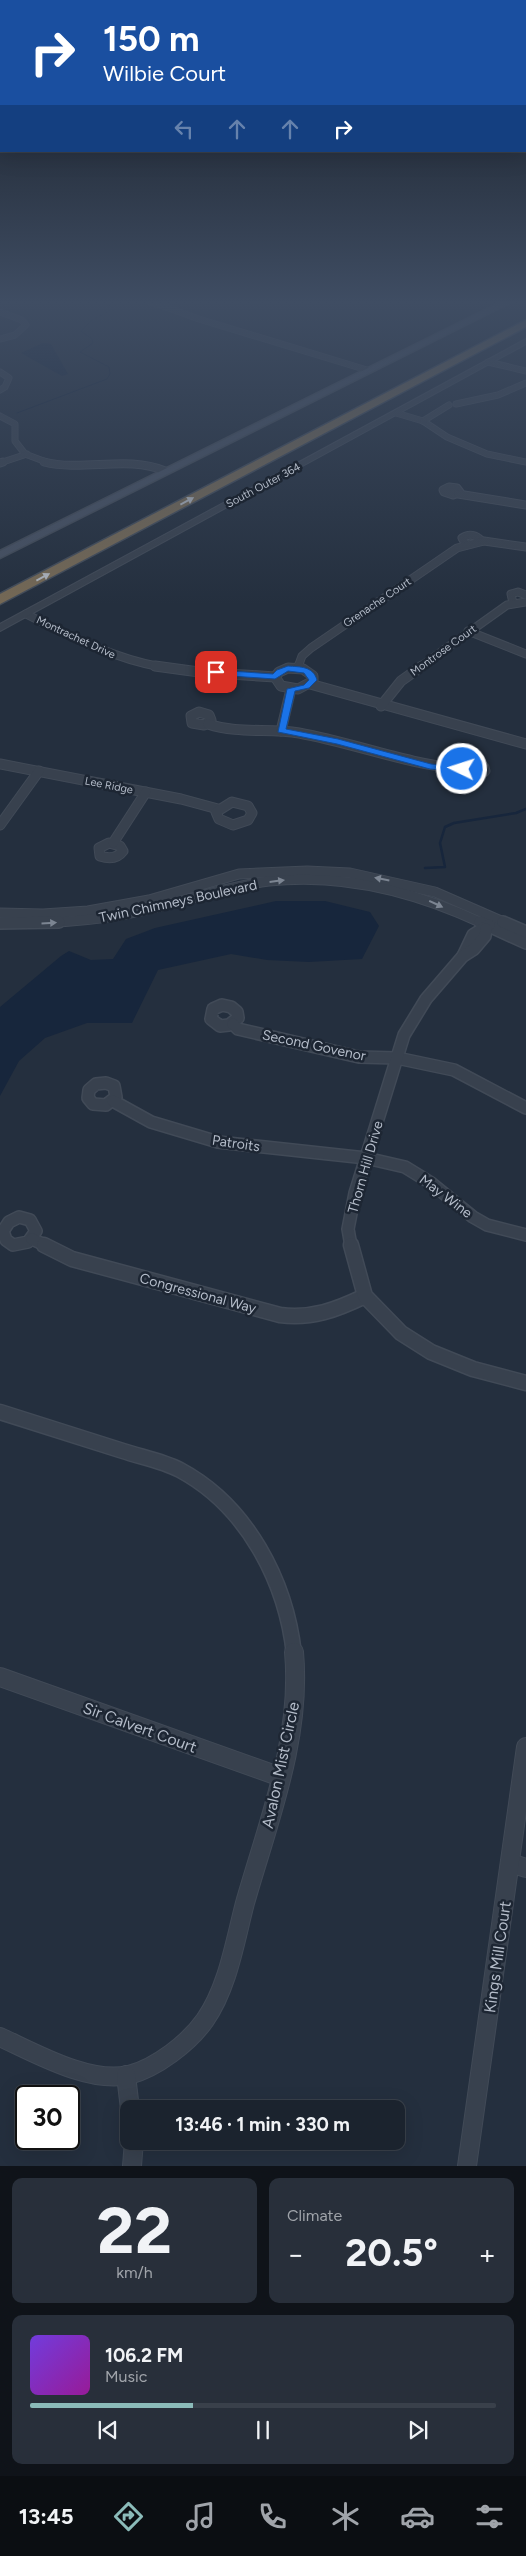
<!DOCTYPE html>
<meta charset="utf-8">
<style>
body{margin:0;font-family:Figtree,sans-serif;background:#282f3a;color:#f1f3f6;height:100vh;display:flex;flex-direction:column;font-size:19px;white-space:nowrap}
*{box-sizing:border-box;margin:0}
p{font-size:16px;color:#a0a4aa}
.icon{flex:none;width:28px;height:28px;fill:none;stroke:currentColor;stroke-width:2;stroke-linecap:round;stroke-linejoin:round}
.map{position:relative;height:2166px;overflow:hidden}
.details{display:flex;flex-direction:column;gap:12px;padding:12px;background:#0f1319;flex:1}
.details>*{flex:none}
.hud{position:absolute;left:0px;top:0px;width:526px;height:152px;box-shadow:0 5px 20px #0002,0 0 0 1px #39404a;background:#1a4fa0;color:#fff;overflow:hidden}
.speed{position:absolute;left:15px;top:2085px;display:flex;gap:10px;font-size:25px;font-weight:700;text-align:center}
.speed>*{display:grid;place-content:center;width:65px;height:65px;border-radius:50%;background:#1b232e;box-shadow:0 5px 20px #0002,0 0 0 1px #39404a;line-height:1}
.speed .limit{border:2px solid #111;border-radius:8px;background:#fff;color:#111}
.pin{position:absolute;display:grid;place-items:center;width:42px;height:42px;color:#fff;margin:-21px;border-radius:10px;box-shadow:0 2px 8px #0006}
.me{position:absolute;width:55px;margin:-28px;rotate:274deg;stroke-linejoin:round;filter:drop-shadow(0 0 4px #0008)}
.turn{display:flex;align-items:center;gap:18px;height:105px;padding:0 20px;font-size:22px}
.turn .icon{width:65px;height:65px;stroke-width:2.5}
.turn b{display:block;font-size:35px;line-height:42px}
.lanes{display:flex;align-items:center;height:48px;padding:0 20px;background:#0003;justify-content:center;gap:25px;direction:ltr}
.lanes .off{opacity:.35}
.big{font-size:38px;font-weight:700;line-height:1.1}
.details .tile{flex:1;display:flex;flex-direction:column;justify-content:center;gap:8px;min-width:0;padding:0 18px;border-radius:10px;background:#282f3a}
.details .dial{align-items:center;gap:0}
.dial b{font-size:65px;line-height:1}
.song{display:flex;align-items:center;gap:15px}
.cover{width:60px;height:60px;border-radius:8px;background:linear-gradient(135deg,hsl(260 70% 55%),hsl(300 70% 35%))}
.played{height:5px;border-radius:2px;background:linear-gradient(90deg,#8bbbb9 35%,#39404a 35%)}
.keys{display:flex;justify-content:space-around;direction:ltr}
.heat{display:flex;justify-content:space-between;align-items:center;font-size:28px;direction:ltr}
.details .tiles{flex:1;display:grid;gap:12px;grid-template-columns:1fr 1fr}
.tile:last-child{grid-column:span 2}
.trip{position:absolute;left:120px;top:2100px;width:285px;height:50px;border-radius:10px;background:#1b232e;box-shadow:0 5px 20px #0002,0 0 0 1px #39404a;font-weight:700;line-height:50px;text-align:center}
.tabs{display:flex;height:80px;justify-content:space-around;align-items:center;background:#0b0e12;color:#a0a4aa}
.tabs .icon{width:35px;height:35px}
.tabs .on{color:#8bbbb9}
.tabs b{font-size:22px;color:#f1f3f6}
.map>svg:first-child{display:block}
.water{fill:#17263c}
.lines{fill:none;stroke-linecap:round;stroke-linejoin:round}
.stream-far1{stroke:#17263c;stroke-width:1}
.stream{stroke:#17263c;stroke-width:2.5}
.minor-far5-casing{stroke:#414a57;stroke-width:7}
.minor-far4-casing{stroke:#414a57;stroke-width:9}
.minor-far3-casing{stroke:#414a57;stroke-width:11}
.minor-far2-casing{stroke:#414a57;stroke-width:14}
.minor-far1-casing{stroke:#414a57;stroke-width:17}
.minor-casing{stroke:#414a57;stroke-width:20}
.tertiary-casing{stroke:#414a57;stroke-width:2}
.secondary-casing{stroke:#414a57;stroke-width:3}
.motorway-casing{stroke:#434c59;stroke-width:3}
.minor-far5{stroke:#38414e;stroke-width:5.5}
.minor-far4{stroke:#38414e;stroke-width:7}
.minor-far3{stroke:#38414e;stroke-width:9}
.minor-far2{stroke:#38414e;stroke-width:11}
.minor-far1{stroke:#38414e;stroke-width:14}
.minor{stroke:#38414e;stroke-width:18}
.tertiary{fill:#38414e;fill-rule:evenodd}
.secondary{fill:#465061;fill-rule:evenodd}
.motorway{fill:#746855;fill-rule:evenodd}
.oneway{fill:#aeb4bd}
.oneway2{fill:#7c8592}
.route{fill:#1a73e8;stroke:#114b97}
.labels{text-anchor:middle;stroke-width:5;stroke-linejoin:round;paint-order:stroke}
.far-street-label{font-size:11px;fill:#b4bcc9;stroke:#1d2633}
.street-label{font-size:14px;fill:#b4bcc9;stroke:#1d2633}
.near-street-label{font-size:16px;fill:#b4bcc9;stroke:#1d2633}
</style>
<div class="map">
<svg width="526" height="2166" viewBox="0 0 526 2166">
<rect width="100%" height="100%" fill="#242f3e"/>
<!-- water -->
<g class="water">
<path d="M43,343L51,344L68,374L62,376L21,353Z"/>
<path d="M276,901H325L370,912L379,926L362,959L309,962L267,960L231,954L158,970L132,1023H87L45,1038L19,1061L0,1096V1007L61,956L69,951L91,960L113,959L126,939L155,928Z"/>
</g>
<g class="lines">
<!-- stream-far1 -->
<path class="stream-far1" d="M17,413L107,379L110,374L109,367L80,352L93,343L92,339L81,331L92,320L113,309L105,301"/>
<!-- stream -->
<path class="stream" d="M425,868L445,867L440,843L445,827L454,823L516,813L526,809"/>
<!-- minor-far5 casing -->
<g class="minor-far5-casing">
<g id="minor-far5">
<path d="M149,301L199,319L367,370"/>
<path d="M0,312L22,320L26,325L15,335L0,339"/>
<path d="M488,362L526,371"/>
<path d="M0,372L9,378L5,387L0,390"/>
<path d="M456,404L498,395L526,383"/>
<path d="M396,413L423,421L447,437L487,454L526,462"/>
<path d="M0,416L15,424V441L25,454L49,463"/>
<path d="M423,421L449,405"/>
<path d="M0,463L27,454"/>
</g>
</g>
<!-- minor-far4 casing -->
<g class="minor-far4-casing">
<g id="minor-far4">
<path d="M44,462C84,472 127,455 165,471"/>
<path d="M0,463L3,462"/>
<path d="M449,487L457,488L460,492L453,495L444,492L443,490Z"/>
<path d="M458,494L526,505"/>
<path d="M466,545L462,538C469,533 476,535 482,541"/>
<path d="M513,603L511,594L518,592L526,595"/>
<path d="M26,614C70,636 112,658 161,667"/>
<path d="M468,631L526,654"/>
<path d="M298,667L302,656L311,648L457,548L484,541L526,547"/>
<path d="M420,667L507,605L526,602"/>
</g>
</g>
<!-- minor-far3 casing -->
<g class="minor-far3-casing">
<g id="minor-far3">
<path d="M155,666L199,672L275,677"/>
<path d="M288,668L303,669L313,676V681L298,689L281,686L275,677L279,672Z"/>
<path d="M298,668L299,666"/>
<path d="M310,684L526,744"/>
<path d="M381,706L401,681L422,666"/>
<path d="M199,712L209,715L211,720L204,725L192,723L191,716Z"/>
<path d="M208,724C238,734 268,728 299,733C354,743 406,764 462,769"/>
<path d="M281,731L291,689"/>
<path d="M467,763H478L484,767L485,771L479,776L468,775L462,769Z"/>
<path d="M0,764L181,799L218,809"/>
<path d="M232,802L248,806L252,813L248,820L233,825L219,819L216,812Z"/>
<path d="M0,825L39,771"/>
<path d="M109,843L120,846L123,851C117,859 109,859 100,856L99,848Z"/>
<path d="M113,843L146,792"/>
<path d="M0,913L43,914L88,911L149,900L239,874L307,871L350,873L435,892L506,923"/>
<path d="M0,923C46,923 91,922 136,912C180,903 224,887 269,881C343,873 416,892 482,923"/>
</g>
</g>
<!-- minor-far2 casing -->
<g class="minor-far2-casing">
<g id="minor-far2">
<path d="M480,922L526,943"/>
<path d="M503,922L526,932"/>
<path d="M0,923L59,922"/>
<path d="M463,956L473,935L489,925"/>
<path d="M222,1005L231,1007L237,1012L238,1018L229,1025L220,1026L211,1019L213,1009Z"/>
<path d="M233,1024L238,1029L359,1057L397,1058L454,1070L526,1108"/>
<path d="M106,1083L114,1086L116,1097L106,1105L93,1104L88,1098L89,1090L96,1084Z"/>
<path d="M113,1101L151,1122L218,1142L366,1158L405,1167L431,1183L473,1217L487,1225L526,1235"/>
<path d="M19,1217L30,1220L36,1231L28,1242L13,1245L6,1240L3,1231L9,1222Z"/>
<path d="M32,1239L47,1246"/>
<path d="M351,1246L348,1229L355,1193L404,1035L426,999L463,956L474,949L485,936L486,929"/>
</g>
</g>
<!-- minor-far1 casing -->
<g class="minor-far1-casing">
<g id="minor-far1">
<path d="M44,1245L72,1259L280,1315C312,1319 336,1310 365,1296"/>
<path d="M351,1245L365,1296L401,1333L431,1352L473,1369L526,1383"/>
<path d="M0,1412C41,1425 82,1438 123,1451C141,1457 163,1461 180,1470C247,1506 286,1581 294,1654"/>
</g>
</g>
<!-- minor casing -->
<g class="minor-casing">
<g id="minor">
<path d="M0,1677L281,1777"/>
<path d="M510,1863L526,1868"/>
<path d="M0,2037C35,2053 89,2084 129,2075C156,2068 189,2043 205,2020C228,1987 235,1941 245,1903C268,1822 302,1738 294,1652"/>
<path d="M126,2075L130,2109"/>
<path d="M132,2166L134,2141"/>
<path d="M467,2166L526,1747"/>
</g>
</g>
<!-- tertiary casing -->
<g class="tertiary-casing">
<path id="tertiary" d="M526,339V344L0,631V624Z"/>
</g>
<!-- secondary casing -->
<g class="secondary-casing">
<path id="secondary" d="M503,301H513L0,558V551Z"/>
</g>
<!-- motorway casing -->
<g class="motorway-casing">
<path id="motorway" d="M526,320V327L0,604V594Z"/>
</g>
<!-- minor-far5 -->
<use href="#minor-far5" class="minor-far5"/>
<!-- minor-far4 -->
<use href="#minor-far4" class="minor-far4"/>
<!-- minor-far3 -->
<use href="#minor-far3" class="minor-far3"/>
<!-- minor-far2 -->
<use href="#minor-far2" class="minor-far2"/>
<!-- minor-far1 -->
<use href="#minor-far1" class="minor-far1"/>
<!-- minor -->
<use href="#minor" class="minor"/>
<!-- tertiary -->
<use href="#tertiary" class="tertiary"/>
<!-- secondary -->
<use href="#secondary" class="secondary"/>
<!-- motorway -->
<use href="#motorway" class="motorway"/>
</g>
<!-- one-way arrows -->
<defs><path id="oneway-solid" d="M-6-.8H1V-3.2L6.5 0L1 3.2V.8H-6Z" transform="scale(1.25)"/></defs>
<g class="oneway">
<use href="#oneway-solid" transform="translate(187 501) rotate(-28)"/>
<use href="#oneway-solid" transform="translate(43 577) rotate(-28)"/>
</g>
<g class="oneway2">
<use href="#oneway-solid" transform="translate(382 879) rotate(-169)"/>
<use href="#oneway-solid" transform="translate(277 881) rotate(-7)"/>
<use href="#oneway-solid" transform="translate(436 904) rotate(25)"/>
<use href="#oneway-solid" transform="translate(49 923) rotate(-3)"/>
</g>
<!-- sky -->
<linearGradient id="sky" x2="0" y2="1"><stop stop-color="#141a22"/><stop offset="0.5" stop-color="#3f4d63"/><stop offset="1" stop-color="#3f4d63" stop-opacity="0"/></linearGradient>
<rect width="526" height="604" fill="url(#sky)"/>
<!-- route -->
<path class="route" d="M288,666C300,667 313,666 317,680L309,688L295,691L286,729L338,739L431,764L462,767L466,769L462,772L430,769L337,744L278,732L287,689L304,685L309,680L304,673L288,671L275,679L216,675L212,672L216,670L273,674L277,670Z"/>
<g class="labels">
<!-- far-street labels -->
<g class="far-street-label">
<text transform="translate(263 485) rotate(-28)" y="4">South Outer 364</text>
<text transform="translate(377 602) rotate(-34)" y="4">Grenache Court</text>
<text transform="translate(76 637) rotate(25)" y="4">Montrachet Drive</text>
<text transform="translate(443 650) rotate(-36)" y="4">Montrose Court</text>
<text transform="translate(109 785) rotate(11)" y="4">Lee Ridge</text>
</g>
<!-- street labels -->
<g class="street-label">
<text transform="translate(178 901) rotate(-12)" y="5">Twin Chimneys Boulevard</text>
<text transform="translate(314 1045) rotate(12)" y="5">Second Govenor</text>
<text transform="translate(236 1143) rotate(8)" y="5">Patroits</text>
<text transform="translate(365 1167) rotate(-74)" y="5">Thorn Hill Drive</text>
<text transform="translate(446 1196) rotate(37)" y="5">May Wine</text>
<text transform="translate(198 1293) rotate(15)" y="5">Congressional Way</text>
</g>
<!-- near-street labels -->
<g class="near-street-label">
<text transform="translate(140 1727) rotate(20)" y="6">Sir Calvert Court</text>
<text transform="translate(280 1765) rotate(-78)" y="6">Avalon Mist Circle</text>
<text transform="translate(497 1957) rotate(-82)" y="6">Kings Mill Court</text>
</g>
</g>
</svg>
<div class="speed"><div class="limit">30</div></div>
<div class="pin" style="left:216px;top:672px;background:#d93025"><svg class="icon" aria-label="arrive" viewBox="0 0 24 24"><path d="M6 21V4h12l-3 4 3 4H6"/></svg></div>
<svg class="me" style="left:462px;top:769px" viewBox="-20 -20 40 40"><circle r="17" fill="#1a73e8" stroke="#fff" stroke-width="3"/><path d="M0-11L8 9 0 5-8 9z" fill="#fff"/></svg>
<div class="trip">13:46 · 1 min · 330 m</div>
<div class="hud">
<div class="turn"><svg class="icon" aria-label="right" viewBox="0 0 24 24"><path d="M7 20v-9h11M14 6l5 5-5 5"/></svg><div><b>150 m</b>Wilbie Court</div></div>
<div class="lanes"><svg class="icon off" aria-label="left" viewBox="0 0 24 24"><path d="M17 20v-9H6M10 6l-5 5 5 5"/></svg><svg class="icon off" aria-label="ahead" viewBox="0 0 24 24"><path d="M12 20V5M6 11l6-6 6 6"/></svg><svg class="icon off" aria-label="ahead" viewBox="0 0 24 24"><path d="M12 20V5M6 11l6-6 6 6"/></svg><svg class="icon" aria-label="right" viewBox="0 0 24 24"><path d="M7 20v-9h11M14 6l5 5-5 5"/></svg></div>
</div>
</div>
<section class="details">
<div class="tiles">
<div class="tile dial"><b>22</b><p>km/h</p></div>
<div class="tile"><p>Climate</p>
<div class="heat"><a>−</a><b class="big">20.5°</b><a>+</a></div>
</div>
<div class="tile">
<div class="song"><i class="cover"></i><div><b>106.2 FM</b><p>Music</p></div></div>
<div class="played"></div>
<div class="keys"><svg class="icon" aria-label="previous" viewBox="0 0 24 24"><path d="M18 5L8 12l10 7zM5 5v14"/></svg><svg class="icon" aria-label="pause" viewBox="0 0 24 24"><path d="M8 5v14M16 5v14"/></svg><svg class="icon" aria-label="next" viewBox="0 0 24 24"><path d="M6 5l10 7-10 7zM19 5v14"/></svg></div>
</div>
</div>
</section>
<nav class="tabs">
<b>13:45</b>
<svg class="icon on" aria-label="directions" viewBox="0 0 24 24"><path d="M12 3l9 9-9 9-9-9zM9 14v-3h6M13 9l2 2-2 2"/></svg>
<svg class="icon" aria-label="music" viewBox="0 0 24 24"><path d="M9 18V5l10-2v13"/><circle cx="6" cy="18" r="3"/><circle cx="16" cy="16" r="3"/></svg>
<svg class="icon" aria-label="phone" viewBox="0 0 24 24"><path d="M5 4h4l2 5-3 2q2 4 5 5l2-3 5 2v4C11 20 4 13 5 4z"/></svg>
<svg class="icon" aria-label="climate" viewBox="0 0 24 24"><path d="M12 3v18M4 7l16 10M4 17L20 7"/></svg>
<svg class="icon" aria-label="car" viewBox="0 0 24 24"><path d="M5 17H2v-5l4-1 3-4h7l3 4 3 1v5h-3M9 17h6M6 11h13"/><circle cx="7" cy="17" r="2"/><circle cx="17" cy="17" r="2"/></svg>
<svg class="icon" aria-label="filters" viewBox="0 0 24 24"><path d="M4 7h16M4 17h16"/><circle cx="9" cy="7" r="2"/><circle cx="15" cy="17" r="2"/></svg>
</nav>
